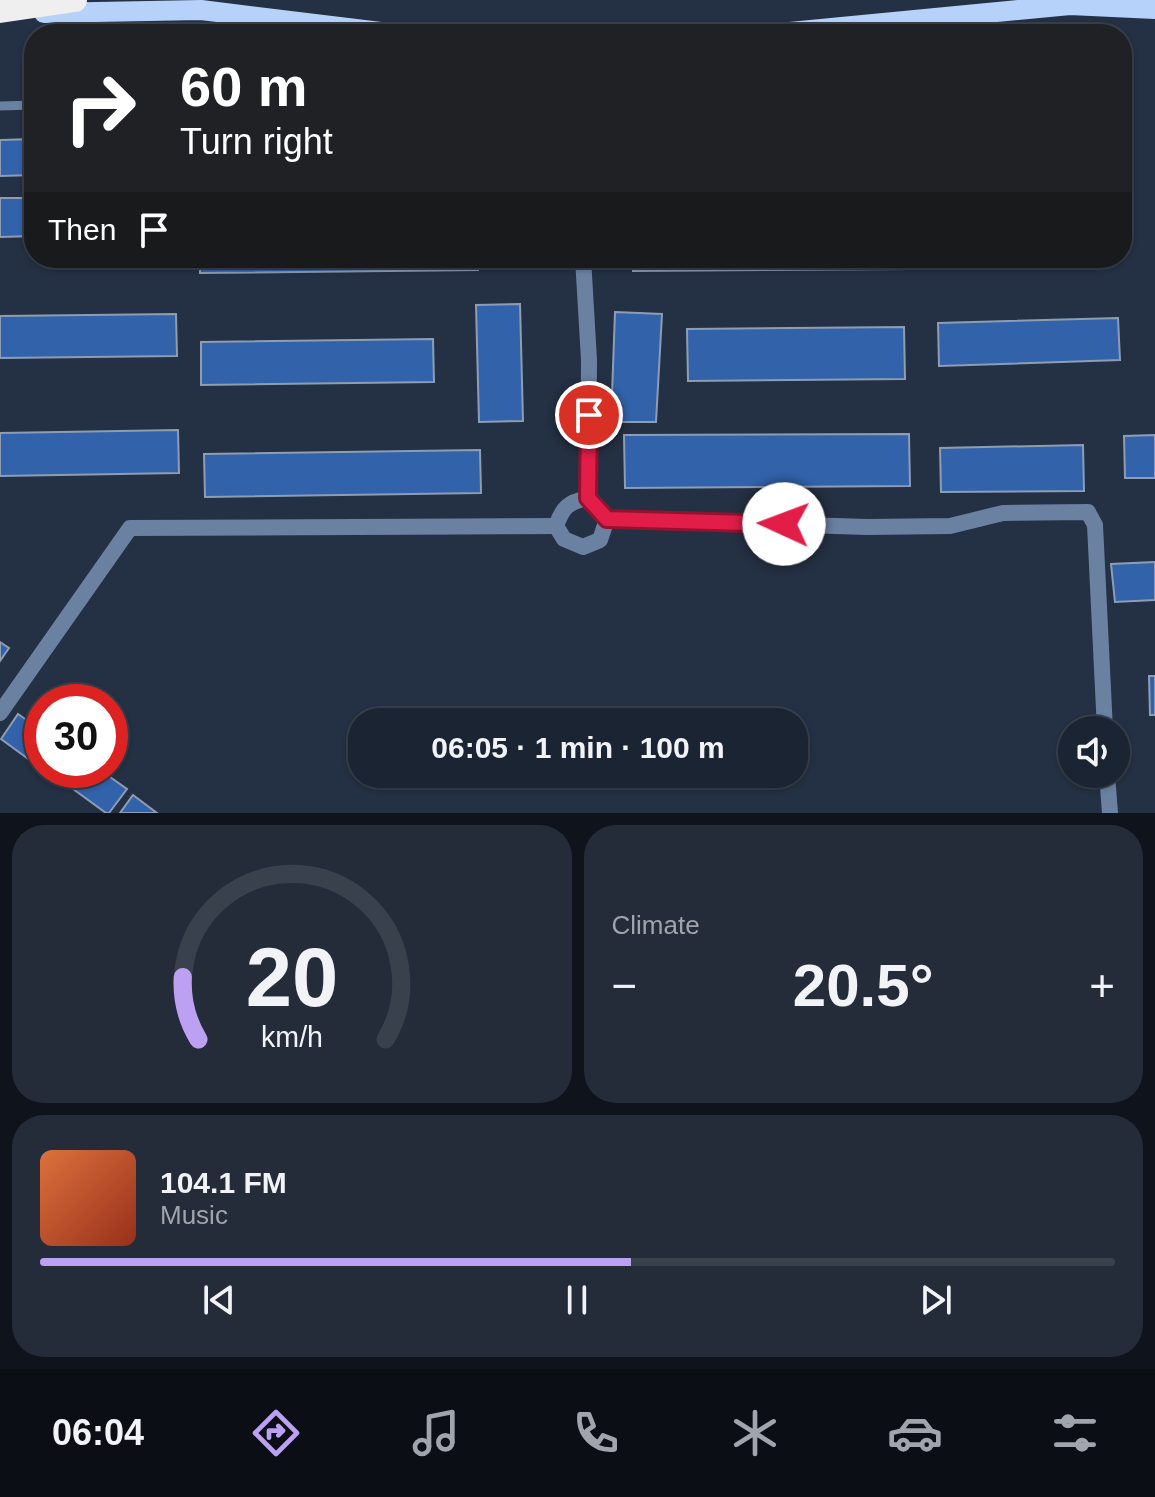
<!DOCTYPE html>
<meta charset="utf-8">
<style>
body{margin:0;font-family:Helvetica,sans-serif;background:#242c3a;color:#f1f3f6;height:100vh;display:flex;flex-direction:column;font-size:30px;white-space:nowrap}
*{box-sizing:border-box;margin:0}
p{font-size:26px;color:#a0a4ac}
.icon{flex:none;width:44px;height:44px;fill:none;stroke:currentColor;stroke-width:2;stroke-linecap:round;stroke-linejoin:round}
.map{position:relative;height:813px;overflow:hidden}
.side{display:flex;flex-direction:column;gap:12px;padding:12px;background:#0f141c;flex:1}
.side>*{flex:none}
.top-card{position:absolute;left:24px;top:24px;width:1108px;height:244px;border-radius:32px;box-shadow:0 2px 6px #0004,0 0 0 2px #39414d;background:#202124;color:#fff;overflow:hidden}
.controls{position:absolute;left:1058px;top:716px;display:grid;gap:16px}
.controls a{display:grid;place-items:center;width:72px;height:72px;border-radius:50%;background:#1b2432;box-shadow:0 2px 6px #0004,0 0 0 2px #39414d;font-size:40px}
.speed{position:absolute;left:24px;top:684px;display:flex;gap:16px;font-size:40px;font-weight:700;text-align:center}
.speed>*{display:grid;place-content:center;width:104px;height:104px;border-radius:50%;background:#1b2432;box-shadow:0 2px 6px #0004,0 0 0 2px #39414d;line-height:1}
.speed .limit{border:12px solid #d22;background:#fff;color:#111}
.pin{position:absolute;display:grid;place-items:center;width:68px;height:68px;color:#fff;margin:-34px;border:4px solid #fff;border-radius:50%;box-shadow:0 2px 8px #0007}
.me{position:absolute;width:88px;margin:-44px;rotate:272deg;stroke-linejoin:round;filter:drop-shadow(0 0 6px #0008)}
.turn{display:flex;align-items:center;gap:28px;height:168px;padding:0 24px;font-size:36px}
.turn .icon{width:104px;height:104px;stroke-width:2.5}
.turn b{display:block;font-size:56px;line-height:68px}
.then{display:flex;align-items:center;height:76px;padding:0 24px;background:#0003;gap:16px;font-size:30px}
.big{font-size:60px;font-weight:600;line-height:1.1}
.side .widget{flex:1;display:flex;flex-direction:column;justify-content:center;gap:12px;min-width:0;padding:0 28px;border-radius:32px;background:#242c3a}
.side .dial{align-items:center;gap:0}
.dial svg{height:208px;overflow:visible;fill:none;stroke:#39414d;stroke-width:7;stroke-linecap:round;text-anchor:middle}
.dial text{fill:#f1f3f6;stroke:none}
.song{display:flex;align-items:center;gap:24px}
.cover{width:96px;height:96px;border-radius:12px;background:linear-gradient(135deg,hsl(20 70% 55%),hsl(10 70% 35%))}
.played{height:8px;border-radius:4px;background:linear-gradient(90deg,#bca0f2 55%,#39414d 55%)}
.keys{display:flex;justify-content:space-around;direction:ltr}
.heat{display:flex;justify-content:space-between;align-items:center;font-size:44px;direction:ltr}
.side .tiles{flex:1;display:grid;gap:12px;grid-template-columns:1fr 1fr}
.widget:last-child{grid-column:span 2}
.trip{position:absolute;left:348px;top:708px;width:460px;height:80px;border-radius:32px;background:#1b2432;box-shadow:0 2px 6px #0004,0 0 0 2px #39414d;font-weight:600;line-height:80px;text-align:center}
.menu{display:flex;height:128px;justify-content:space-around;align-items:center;background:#0b0e14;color:#a0a4ac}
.menu .icon{width:56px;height:56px}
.menu .current{color:#bca0f2}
.menu b{font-size:36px;color:#f1f3f6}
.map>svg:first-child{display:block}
.building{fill:#3262aa;stroke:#8e9db4;stroke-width:2}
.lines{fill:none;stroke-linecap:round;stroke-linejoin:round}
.lane{stroke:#6b81a2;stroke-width:9}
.street{stroke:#6b81a2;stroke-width:16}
.primary{stroke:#b6d1fa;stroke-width:20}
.highway{stroke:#efefef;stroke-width:24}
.route-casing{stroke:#92132f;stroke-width:20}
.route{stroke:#e11d48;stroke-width:14}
</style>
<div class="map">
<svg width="1155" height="813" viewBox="0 0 1155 813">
<rect width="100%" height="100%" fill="#243043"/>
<!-- building -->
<g class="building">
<path d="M34,139V175L0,176V140Z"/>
<path d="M0,198H34V236L0,237Z"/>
<path d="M200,258H478V270L200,273Z"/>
<path d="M632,258H908V269L633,271Z"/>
<path d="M520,304L523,421L479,422L476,305Z"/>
<path d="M615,312L662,314L656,422H611Z"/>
<path d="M176,314L177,356L0,358V316Z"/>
<path d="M1118,318L1120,360L939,366L938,323Z"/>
<path d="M904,327L905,379L688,381L687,329Z"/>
<path d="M433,339L434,382L201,385V342Z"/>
<path d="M178,430L179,473L0,476V433Z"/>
<path d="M909,434L910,486L625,488L624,435Z"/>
<path d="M1155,435V478H1125L1124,436Z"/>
<path d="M1083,445L1084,491L941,492L940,448Z"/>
<path d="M480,450L481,493L205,497L204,454Z"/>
<path d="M1155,562V600L1115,602L1111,564Z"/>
<path d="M0,642L9,648L0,661Z"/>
<path d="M1149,676H1155V715H1150Z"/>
<path d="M18,714L42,731V769L1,739Z"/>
<path d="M64,770H100L127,789L109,813H106L58,778Z"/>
<path d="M133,795L157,813H120Z"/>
</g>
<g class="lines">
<!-- lane -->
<path class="lane" d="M0,106L34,105"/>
<!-- street -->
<g class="street">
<path d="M583,258L589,360L588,498"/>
<path d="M588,498L607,519L600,540L583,547L564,539L556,526C563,507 568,502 588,498Z"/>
<path d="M607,519L868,527L950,526L1003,513L1088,512L1095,525L1105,730"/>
<path d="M0,713L130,528L556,526"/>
<path d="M1107,774L1110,813"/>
</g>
<!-- primary -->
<g class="primary">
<path d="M44,13L201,10L397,34"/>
<path d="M769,34L1070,5L1155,9"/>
</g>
<!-- highway -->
<path class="highway" d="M0,11L75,0"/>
</g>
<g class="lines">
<!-- route casing -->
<g class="route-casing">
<path id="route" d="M589,415L588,498L607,519L784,524"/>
</g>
<!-- route -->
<use href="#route" class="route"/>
</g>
</svg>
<div class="controls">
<a><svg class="icon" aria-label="sound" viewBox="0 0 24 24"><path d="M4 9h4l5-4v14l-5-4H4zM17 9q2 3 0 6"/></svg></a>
</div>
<div class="speed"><div class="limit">30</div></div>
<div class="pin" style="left:589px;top:415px;background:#d93025"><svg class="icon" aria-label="arrive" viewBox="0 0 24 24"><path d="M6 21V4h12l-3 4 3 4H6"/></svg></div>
<svg class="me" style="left:784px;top:524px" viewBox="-20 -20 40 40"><circle r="19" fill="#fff"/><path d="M0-13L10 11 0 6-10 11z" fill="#e11d48"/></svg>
<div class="trip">06:05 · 1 min · 100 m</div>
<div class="top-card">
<div class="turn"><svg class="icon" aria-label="right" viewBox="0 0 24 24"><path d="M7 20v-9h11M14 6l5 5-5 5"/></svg><div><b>60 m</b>Turn right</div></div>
<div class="then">Then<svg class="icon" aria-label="arrive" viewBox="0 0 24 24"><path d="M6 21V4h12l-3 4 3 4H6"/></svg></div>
</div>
</div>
<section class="side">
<div class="tiles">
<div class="widget dial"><svg viewBox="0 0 100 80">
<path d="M14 69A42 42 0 1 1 86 69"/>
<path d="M14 69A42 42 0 0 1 8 45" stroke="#bca0f2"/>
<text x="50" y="56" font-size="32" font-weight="700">20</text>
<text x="50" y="72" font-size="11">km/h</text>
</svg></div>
<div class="widget"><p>Climate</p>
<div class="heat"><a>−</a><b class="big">20.5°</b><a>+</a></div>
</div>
<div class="widget">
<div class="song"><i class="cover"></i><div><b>104.1 FM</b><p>Music</p></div></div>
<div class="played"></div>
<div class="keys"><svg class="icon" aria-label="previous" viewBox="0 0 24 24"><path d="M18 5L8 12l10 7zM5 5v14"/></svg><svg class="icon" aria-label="pause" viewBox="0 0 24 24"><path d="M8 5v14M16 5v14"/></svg><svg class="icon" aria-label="next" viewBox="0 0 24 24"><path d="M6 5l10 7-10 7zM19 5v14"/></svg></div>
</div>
</div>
</section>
<nav class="menu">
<b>06:04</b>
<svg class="icon current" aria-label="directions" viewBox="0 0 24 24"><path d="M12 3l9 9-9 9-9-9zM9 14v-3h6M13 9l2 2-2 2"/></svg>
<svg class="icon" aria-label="music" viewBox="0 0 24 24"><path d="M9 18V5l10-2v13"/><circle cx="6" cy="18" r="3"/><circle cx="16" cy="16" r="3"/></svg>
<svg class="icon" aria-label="phone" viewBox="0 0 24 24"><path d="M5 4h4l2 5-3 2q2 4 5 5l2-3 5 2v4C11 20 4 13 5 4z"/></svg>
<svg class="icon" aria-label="climate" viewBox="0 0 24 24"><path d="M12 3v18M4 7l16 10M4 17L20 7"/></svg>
<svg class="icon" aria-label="car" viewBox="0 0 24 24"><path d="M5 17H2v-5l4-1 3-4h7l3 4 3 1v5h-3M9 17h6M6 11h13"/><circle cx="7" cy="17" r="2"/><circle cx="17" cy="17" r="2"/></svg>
<svg class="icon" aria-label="filters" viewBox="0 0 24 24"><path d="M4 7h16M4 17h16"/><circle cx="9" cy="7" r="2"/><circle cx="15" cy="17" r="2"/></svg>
</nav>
